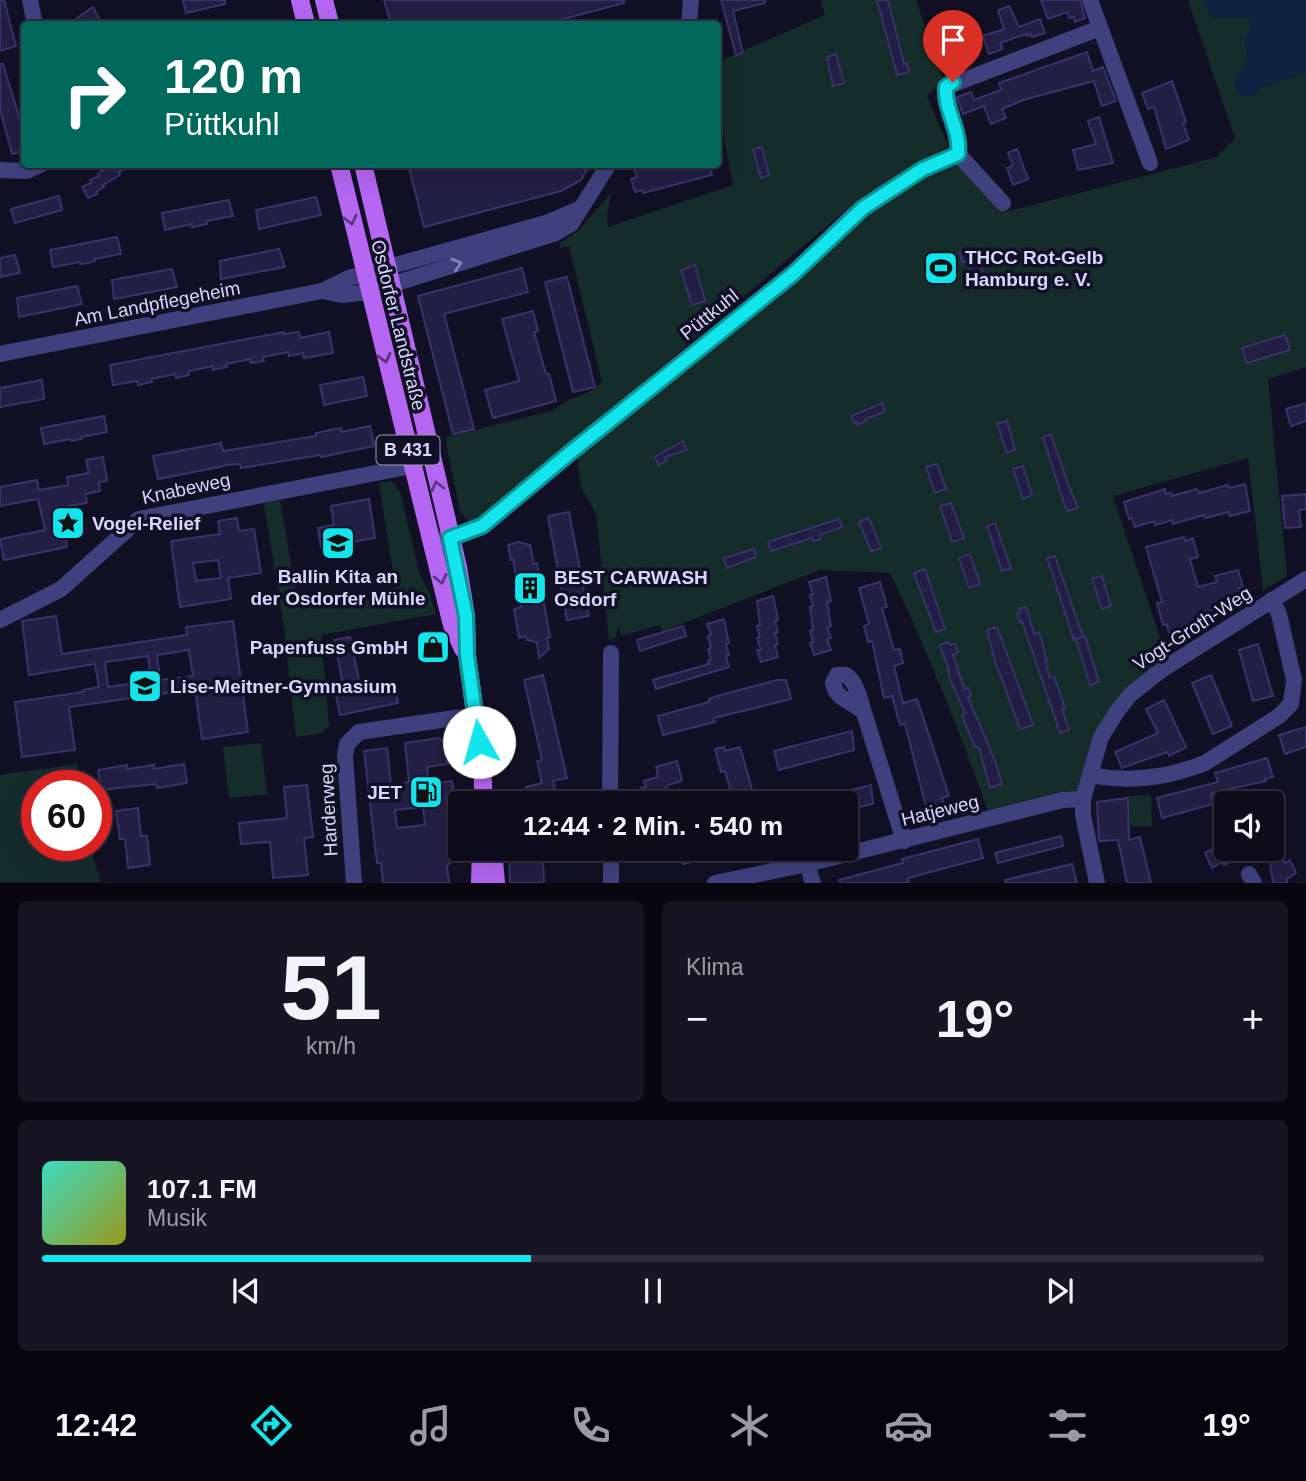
<!DOCTYPE html>
<html lang="de">
<meta charset="utf-8">
<style>
body{margin:0;font-family:Arial,sans-serif;background:#171524;color:#f1f3f6;height:100vh;display:flex;flex-direction:column;font-size:26px;white-space:nowrap}
*{box-sizing:border-box;margin:0}
p{font-size:23px;color:#9b9ba3}
.icon{flex:none;width:38px;height:38px;fill:none;stroke:currentColor;stroke-width:2;stroke-linecap:round;stroke-linejoin:round}
.map{position:relative;height:883px;overflow:hidden}
.panel{display:flex;flex-direction:column;gap:18px;padding:18px;background:#08070f;flex:1}
.panel>*{flex:none}
.banner{position:absolute;left:21px;top:21px;width:700px;height:147px;border-radius:7px;box-shadow:0 7px 28px #0002,0 0 0 2px #2e2c3a;background:#00695c;color:#fff;overflow:hidden}
.tools{position:absolute;left:1214px;top:791px;display:grid;gap:14px}
.tools a{display:grid;place-items:center;width:70px;height:70px;border-radius:7px;background:#0e0c1b;box-shadow:0 7px 28px #0002,0 0 0 2px #2e2c3a;font-size:35px}
.speed{position:absolute;left:21px;top:770px;display:flex;gap:14px;font-size:35px;font-weight:700;text-align:center}
.speed>*{display:grid;place-content:center;width:91px;height:91px;border-radius:50%;background:#0e0c1b;box-shadow:0 7px 28px #0002,0 0 0 2px #2e2c3a;line-height:1}
.speed .limit{border:10px solid #d22;background:#fff;color:#111}
.pin{position:absolute;display:grid;place-items:center;width:60px;height:60px;color:#fff;margin:-72px -30px;border-radius:50% 50% 50% 0;rotate:-45deg;box-shadow:0 0 7px #0007}
.pin .icon{rotate:45deg}
.me{position:absolute;width:77px;margin:-38px;rotate:353deg;stroke-linejoin:round;filter:drop-shadow(0 0 5px #0008)}
.turn{display:flex;align-items:center;gap:24px;height:147px;padding:0 28px;font-size:32px}
.turn .icon{width:91px;height:91px;stroke-width:2.5}
.turn b{display:block;font-size:49px;line-height:60px}
.big{font-size:52px;font-weight:800;line-height:1.1}
.panel .widget{flex:1;display:flex;flex-direction:column;justify-content:center;gap:10px;min-width:0;padding:0 24px;border-radius:10px;background:#171524}
.panel .dial{align-items:center;gap:0}
.dial b{font-size:91px;line-height:1}
.song{display:flex;align-items:center;gap:21px}
.cover{width:84px;height:84px;border-radius:10px;background:linear-gradient(135deg,hsl(170 70% 55%),hsl(60 70% 35%))}
.played{height:7px;border-radius:4px;background:linear-gradient(90deg,#12e5ec 40%,#2e2c3a 40%)}
.keys{display:flex;justify-content:space-around;direction:ltr}
.heat{display:flex;justify-content:space-between;align-items:center;font-size:38px;direction:ltr}
.panel .tiles{flex:1;display:grid;gap:18px;grid-template-columns:1fr 1fr}
.widget:last-child{grid-column:span 2}
.trip{position:absolute;left:448px;top:791px;width:410px;height:70px;border-radius:7px;background:#0e0c1b;box-shadow:0 7px 28px #0002,0 0 0 2px #2e2c3a;font-weight:800;line-height:70px;text-align:center}
.menu{display:flex;height:112px;justify-content:space-around;align-items:center;background:#06050b;color:#9b9ba3}
.menu .icon{width:49px;height:49px}
.menu .active{color:#12e5ec}
.menu b{font-size:32px;color:#f1f3f6}
.map>svg:first-child{display:block}
.green{fill:#142d2b}
.water{fill:#0e233f}
.building{fill:#231e43;stroke:#3a326d;stroke-width:2;fill-rule:evenodd}
.lines{fill:none;stroke-linecap:round;stroke-linejoin:round}
.minor{stroke:#3f417f;stroke-width:16}
.major{stroke:#b566f3;stroke-width:18}
.oneway{stroke:#5b3781}
.oneway2{stroke:#8484b7}
.route-casing{stroke:#0c9599;stroke-width:18}
.route{stroke:#12e5ec;stroke-width:12}
.labels{text-anchor:middle;stroke-width:7;stroke-linejoin:round;paint-order:stroke}
.shield{fill:#121024;stroke:#9d9bbb;stroke-width:2}
.shield-label{font-size:18px;font-weight:bold;fill:#d8d6fc}
.poi-label{font-size:19px;font-weight:bold;fill:#d8d6fc;stroke:#121024;text-anchor:start}
.street-label{font-size:19px;fill:#d8d6fc;stroke:#121024}
</style>
<div class="map">
<svg width="1306" height="883" viewBox="0 0 1306 883">
<rect width="100%" height="100%" fill="#121024"/>
<!-- green -->
<g class="green">
<path d="M821,0H916L943,79L927,96L948,146L841,214L602,417L603,426L863,208L958,154L1003,203L1006,212L1217,157L1235,138L1188,0H1203L1212,18H1248L1252,27L1245,38V43L1248,51L1246,62L1253,97L1262,87L1306,72V367L1268,379L1287,576L1263,590L1248,458L1113,496L1169,665L1108,726L1083,799L991,819C961,735 929,654 890,573L820,570L663,631L659,625L621,636L619,625L616,637L609,640L596,514L581,488L575,442L476,523L469,521L460,512L446,443L447,437L554,410C572,393 585,400 602,382L569,246L560,248V243L579,230L612,192L607,213L608,227L733,185L718,106L722,60L825,15Z"/>
<path d="M392,481L400,492L420,575L429,592L436,614L321,635L329,726L321,733L296,737L284,628L264,503L280,500L299,609L389,595L395,586L379,483Z"/>
<path d="M261,743L267,794L229,798L223,747Z"/>
<path d="M77,764L80,786H37V845H89L101,882H0V775Z"/>
<path d="M1151,795L1152,826H1130L1129,796Z"/>
</g>
<!-- water -->
<path class="water" d="M1203,0H1306V72L1262,87L1254,97H1244C1225,81 1240,75 1246,61C1250,53 1245,45 1245,37L1249,32L1251,22L1248,18H1212Z"/>
<!-- building -->
<g class="building">
<path d="M0,0H4L16,46L0,51Z"/>
<path d="M183,0H225V4L186,13Z"/>
<path d="M384,0H624V3L544,24H391Z"/>
<path d="M721,0H765V3L733,11L743,53L736,55Z"/>
<path d="M877,0H888L904,64L907,63L909,72L897,75Z"/>
<path d="M1041,0H1080L1085,18L1075,22L1074,17L1069,18L1067,12L1048,19Z"/>
<path d="M1009,6L1019,27L1040,19L1045,33L1032,37L1031,34L1027,36L1026,34L1000,43L1003,49L989,54L983,36L1004,29L998,10Z"/>
<path d="M93,7L102,24H80L77,18Z"/>
<path d="M970,20L977,43L956,50L960,62L944,67L934,37L956,29L954,26Z"/>
<path d="M1087,52L1093,71L1103,67L1116,101L1102,106L1094,81L1023,100L1002,109L1006,118L991,124L984,106L963,114L957,97L971,92L974,100L1001,90L999,83Z"/>
<path d="M836,54L844,83L833,86L827,57Z"/>
<path d="M0,64H3L24,133V151L12,154L0,109Z"/>
<path d="M1172,81L1186,122L1183,123L1189,140L1166,149L1154,107L1148,109L1142,93Z"/>
<path d="M1099,117L1113,163L1078,170L1073,150L1096,144L1088,121Z"/>
<path d="M762,147L769,175L761,178L753,149Z"/>
<path d="M1017,149L1028,179L1013,185L1007,168L1013,166L1008,153Z"/>
<path d="M111,164H135L119,172L120,175L103,185L104,187L96,192L97,194L88,198L82,187L91,183L90,180L99,176L98,174Z"/>
<path d="M408,164H590L581,180L561,191L424,227Z"/>
<path d="M633,164H710L712,175L643,193L642,190L635,192L631,179L637,177Z"/>
<path d="M59,196L62,210L15,223L11,209Z"/>
<path d="M316,197L321,215L259,229L256,210Z"/>
<path d="M229,200L233,216L206,221L207,224L192,227V224L165,230L162,213Z"/>
<path d="M117,237L121,254L94,259L95,261L88,263L80,264V262L53,267L50,250Z"/>
<path d="M977,248L982,273L971,276L968,261L962,262L960,253Z"/>
<path d="M279,249L285,267L221,279L220,261Z"/>
<path d="M15,255L20,273L0,277V258Z"/>
<path d="M695,265L705,301L692,305L681,270Z"/>
<path d="M522,268L528,292L444,314L474,429L453,434L418,296Z"/>
<path d="M172,269L177,287L114,299L112,280Z"/>
<path d="M567,277L595,387L573,392L545,282Z"/>
<path d="M77,286L82,304L19,317L17,298Z"/>
<path d="M533,311L538,331L534,332L546,374H549L556,401L493,418L485,390L519,381L502,319Z"/>
<path d="M284,332V334L299,332L300,338L329,332L333,353L304,358L303,353L289,356L288,352L263,357L264,361L251,363L250,359L226,364L227,367L213,370V366L189,371V375L176,378L175,374L151,379L152,382L138,385L137,381L113,385L110,365Z"/>
<path d="M1285,335L1290,350L1247,363L1242,348Z"/>
<path d="M363,377L367,396L324,405L320,385Z"/>
<path d="M42,380L44,399L0,407V388Z"/>
<path d="M882,403L885,412L865,419L866,421L858,425L857,422L854,423L851,416Z"/>
<path d="M1306,403V421L1291,426L1286,409Z"/>
<path d="M104,416L107,432L81,437V439L71,441L70,439L44,444L41,428Z"/>
<path d="M1007,421L1015,450L1007,453L997,424Z"/>
<path d="M370,426L374,446L321,457L320,455L241,468L240,464L225,465L224,466L158,479L153,456L221,443L223,451L316,436V433L341,428V432Z"/>
<path d="M1051,434L1069,487L1078,508L1067,511L1064,503L1043,437Z"/>
<path d="M683,441L686,450L665,457L667,460L659,465L655,457Z"/>
<path d="M103,457L107,481L99,482L100,491L85,494L87,503L68,506L71,522L63,524L67,547L4,560L0,539L45,530L38,499L0,506V487L37,480L39,490L68,485L67,477L89,473L86,460Z"/>
<path d="M937,464L946,489L935,493L926,467Z"/>
<path d="M1023,466L1032,495L1023,499L1013,469Z"/>
<path d="M1245,484L1250,511L1230,516L1229,512L1205,518L1204,515L1173,524V520L1155,525L1154,521L1135,527L1132,518L1129,519L1124,502L1165,489L1166,494L1171,493L1172,496L1197,489L1199,493L1228,485L1229,488Z"/>
<path d="M1306,494V509L1299,510L1301,527L1285,528L1282,496Z"/>
<path d="M369,499L375,538L321,547L318,528L334,525L331,506Z"/>
<path d="M951,503L964,538L956,541H952L940,506Z"/>
<path d="M569,512L589,616L567,620L548,516Z"/>
<path d="M237,518L239,531L254,529L261,573L228,578L231,599L180,607L171,541L220,534L218,521ZM218,560L221,578L196,581L193,563Z"/>
<path d="M869,518L881,548L871,551L859,522Z"/>
<path d="M839,519L842,527L820,535L821,539L813,541L812,538L771,551L768,542Z"/>
<path d="M995,523L1011,568L1002,571L987,526Z"/>
<path d="M1184,537L1185,541L1193,538L1198,557L1190,559L1198,587L1217,582L1215,576L1238,570L1243,587L1239,588L1242,596L1223,602L1225,607L1205,612L1207,618L1188,623L1190,628L1169,634L1167,624L1163,625L1157,603L1162,602L1146,547Z"/>
<path d="M518,542L530,545L534,564L537,563L550,637L547,638L549,649L539,658L537,642L527,640L526,636L519,638L514,609L521,607L513,559L511,560L508,545Z"/>
<path d="M754,549L756,557L727,568L724,558Z"/>
<path d="M970,554L980,584L969,588L959,558Z"/>
<path d="M1055,556L1083,637L1074,640L1047,558Z"/>
<path d="M925,569L945,629L936,632L914,573Z"/>
<path d="M1102,576L1111,606L1102,609L1092,579Z"/>
<path d="M826,577L831,601L827,602L831,626L827,627L831,638L827,639L831,650L814,655L810,643L813,642L810,631L813,630L810,607L813,606L810,595L813,594L809,582Z"/>
<path d="M880,582L887,607L882,608L894,650L900,649L903,663L894,666L903,703L917,699L949,796L942,798L946,810L928,815L905,724L900,725L892,696L884,698L872,641L868,642L864,626L869,624L859,588Z"/>
<path d="M773,596L778,620L775,621L778,632L775,633L778,644L775,645L778,657L761,662L757,650H761L757,638L760,637L757,626L760,625L757,601Z"/>
<path d="M1026,607L1034,634L1039,632L1047,661L1045,662L1050,678L1054,677L1065,708L1062,709L1069,730L1060,733L1022,621L1020,622L1017,614L1020,613L1019,609Z"/>
<path d="M56,616L62,654L187,635L186,627L233,621L248,732L202,739L195,689L69,707L75,750L22,757L15,702L83,692V690L99,687L95,664L29,675L22,621ZM189,650L193,676L160,680L157,655ZM148,656L151,681L108,687L105,662Z"/>
<path d="M724,619L729,643L726,644L729,655L726,656L729,667L656,689L653,680L709,664L708,661L711,660L708,649L711,648L708,636L711,635L707,624Z"/>
<path d="M683,626L686,636L640,651L637,640Z"/>
<path d="M997,627L1033,725L1020,729L995,661L987,630Z"/>
<path d="M1085,636L1099,682L1090,685L1076,639Z"/>
<path d="M350,637L361,690L394,683L398,703L340,715L336,695L345,694L334,640Z"/>
<path d="M439,637L444,660L425,663L420,641Z"/>
<path d="M949,642L950,645L955,644L958,652L953,654L964,689L968,688L971,696L968,697L995,761L1002,784L990,788L979,748L974,746L962,715L965,713L950,679L948,670H949L940,645Z"/>
<path d="M1258,644L1273,696L1253,701L1239,650Z"/>
<path d="M543,675L567,778L553,781L558,803H530L526,787L542,783L537,761L542,760L524,680Z"/>
<path d="M1211,675L1232,726L1213,734L1192,683Z"/>
<path d="M777,680H786L791,699L714,718L715,722L663,735L658,716L709,702V699L717,696Z"/>
<path d="M1164,700L1186,747L1169,756L1167,752L1122,768L1115,752L1158,733L1146,709Z"/>
<path d="M1306,727V747L1285,754L1279,735Z"/>
<path d="M852,731L854,750L779,770L774,751Z"/>
<path d="M439,738L445,743L448,764L427,767L429,784L452,781L455,805L448,806L454,858L447,866L449,883H383L381,863H377L364,751L387,748L391,785L409,782L405,743ZM423,807L425,825L397,828L395,810Z"/>
<path d="M724,747L725,751L740,747L756,803H734L725,771L721,772L715,749Z"/>
<path d="M1267,758L1273,777L1265,779L1266,781L1211,793L1213,804L1162,818L1157,798L1218,782L1215,773Z"/>
<path d="M677,761L682,781L668,785L662,795L665,803H645L641,788L646,787L644,781L658,777L656,767Z"/>
<path d="M184,764L187,783L157,788L156,784L101,790L98,770L127,765V769L154,765V769Z"/>
<path d="M307,785L313,837L304,838L308,875L273,878L270,842L241,844L239,823L287,818L284,787Z"/>
<path d="M871,785L873,804L845,810V803H810V800Z"/>
<path d="M1128,798L1129,840L1140,837L1151,883H1127L1118,840L1099,841L1097,802Z"/>
<path d="M138,808L141,836H147L150,865L128,868L125,839H120L116,811Z"/>
<path d="M1061,836L1063,846L998,863L995,853Z"/>
<path d="M978,839L983,858L908,878L909,883H840L839,880L903,863L902,859Z"/>
<path d="M1226,842L1227,849H1230L1235,859L1224,865L1222,862L1212,868L1205,853Z"/>
<path d="M525,849H577L578,852L543,861L544,883H510L509,853Z"/>
<path d="M667,849H730V852L683,864L681,858L670,860Z"/>
<path d="M1253,849H1284L1279,851L1285,863L1290,860L1296,873L1287,879V883H1273L1269,856L1258,860Z"/>
<path d="M1072,864L1077,883H1005V880Z"/>
</g>
<g class="lines">
<!-- minor -->
<g class="minor">
<path d="M30,0L35,24"/>
<path d="M1090,0L1150,163"/>
<path d="M689,24L691,0"/>
<path d="M958,154C961,129 944,111 946,87L1100,28"/>
<path d="M958,154L1003,203"/>
<path d="M0,170L27,171L42,164"/>
<path d="M322,291L342,295L368,292L556,233L571,224L609,164"/>
<path d="M0,354L322,291L349,278L546,223L581,208"/>
<path d="M439,541L482,526L571,452L793,274L849,219L885,192L923,169L958,154"/>
<path d="M0,620L61,589L139,519L412,466"/>
<path d="M863,711L841,697L835,690L833,683L837,675H846C858,683 861,705 866,719L904,841"/>
<path d="M1090,775C1130,783 1167,778 1205,763L1279,716L1291,704L1294,680L1279,614L1272,600"/>
<path d="M610,803L611,653"/>
<path d="M611,849V883"/>
<path d="M807,864L813,883"/>
<path d="M1249,874L1254,883"/>
<path d="M354,883L345,756L347,744L359,732L476,715"/>
<path d="M715,883L807,864L1063,800L1083,799"/>
<path d="M1097,883L1083,815V799L1101,737L1118,710L1131,694L1163,669L1306,579"/>
</g>
<!-- major -->
<g class="major">
<path d="M300,0L306,24"/>
<path d="M324,0L330,24"/>
<path d="M339,164L452,625L463,649"/>
<path d="M363,164L458,567L466,616L467,655L482,766L484,803"/>
<path d="M493,849L496,883"/>
<path d="M480,883L481,849"/>
</g>
</g>
<!-- one-way arrows -->
<defs><path id="oneway-chevron" d="M-2-3.5L2.5 0L-2 3.5" fill="none" stroke-width="1.6" stroke-linecap="round" stroke-linejoin="round" transform="scale(1.75)"/></defs>
<g class="oneway">
<use href="#oneway-chevron" transform="translate(351 220) rotate(77)"/>
<use href="#oneway-chevron" transform="translate(385 358) rotate(76)"/>
<use href="#oneway-chevron" transform="translate(437 486) rotate(-103)"/>
<use href="#oneway-chevron" transform="translate(441 579) rotate(77)"/>
</g>
<use class="oneway2" href="#oneway-chevron" transform="translate(457 264) rotate(-17)"/>
<g class="lines">
<!-- route casing -->
<g class="route-casing">
<path id="route" d="M479,742L467,655L466,616L450,538L482,526L571,452L793,274L863,208L923,169L958,154C961,130 944,110 946,87L953,82"/>
</g>
<!-- route -->
<use href="#route" class="route"/>
</g>
<!-- icons -->
<defs>
<g id="stadium-square" transform="scale(1.75)"><rect x="-9" y="-9" width="18" height="18" rx="4" fill="#12e5ec" stroke="#121024"/><path d="M0-5a6.5 5 0 1 0 0 10a6.5 5 0 1 0 0-10ZM-3.5-1.8h7v3.6h-7Z" fill="#111"/></g>
<g id="sight-square" transform="scale(1.75)"><rect x="-9" y="-9" width="18" height="18" rx="4" fill="#12e5ec" stroke="#121024"/><path d="M0-6L1.8-2.2L6-1.7L2.9 1.2L3.7 5.4L0 3.3L-3.7 5.4L-2.9 1.2L-6-1.7L-1.8-2.2Z" fill="#111"/></g>
<g id="school-square" transform="scale(1.75)"><rect x="-9" y="-9" width="18" height="18" rx="4" fill="#12e5ec" stroke="#121024"/><path d="M0-5L7-2L0 1L-7-2ZM-4 1L0 2.5L4 1V4Q0 6-4 4Z" fill="#111"/></g>
<g id="building-square" transform="scale(1.75)"><rect x="-9" y="-9" width="18" height="18" rx="4" fill="#12e5ec" stroke="#121024"/><path d="M-4-6H4V6H1V3H-1V6H-4ZM-2.5-4.3h1.7v1.8h-1.7ZM.8-4.3h1.7v1.8H.8ZM-2.5-1h1.7V.8h-1.7ZM.8-1h1.7V.8H.8Z" fill="#111"/></g>
<g id="shop-square" transform="scale(1.75)"><rect x="-9" y="-9" width="18" height="18" rx="4" fill="#12e5ec" stroke="#121024"/><path d="M-5-2.5h2.3a2.7 3.5 0 0 1 5.4 0H5L5.5 6h-11ZM-1.5-2.5h3a1.5 2.3 0 0 0-3 0Z" fill="#111"/></g>
<g id="fuel-square" transform="scale(1.75)"><rect x="-9" y="-9" width="18" height="18" rx="4" fill="#12e5ec" stroke="#121024"/><path d="M-5.5-6h7V0h2V4h1.3V-2.5L3-4.5l.8-.8L6-3V5H2.5V1h-1V6h-7ZM-4.2-4.7v3.2H.2V-4.7Z" fill="#111"/></g>
</defs>
<g fill-rule="evenodd">
<use href="#stadium-square" x="941" y="268"/>
<use href="#sight-square" x="68" y="523"/>
<use href="#school-square" x="338" y="543"/>
<use href="#building-square" x="530" y="588"/>
<use href="#shop-square" x="433" y="647"/>
<use href="#school-square" x="145" y="686"/>
<use href="#fuel-square" x="426" y="792"/>
</g>
<g class="labels">
<!-- shield labels -->
<rect class="shield" x="376.5" y="435.5" width="63" height="29" rx="5"/>
<g class="shield-label">
<text x="408" y="456">B 431</text>
</g>
<!-- poi labels -->
<g class="poi-label">
<text x="965" y="264">THCC Rot-Gelb<tspan x="965" dy="22">Hamburg e. V.</tspan></text>
<text x="92" y="530">Vogel-Relief</text>
<text x="338" y="583" text-anchor="middle">Ballin Kita an<tspan x="338" dy="22">der Osdorfer Mühle</tspan></text>
<text x="554" y="584">BEST CARWASH<tspan x="554" dy="22">Osdorf</tspan></text>
<text x="408" y="654" text-anchor="end">Papenfuss GmbH</text>
<text x="170" y="693">Lise-Meitner-Gymnasium</text>
<text x="402" y="799" text-anchor="end">JET</text>
</g>
<!-- street labels -->
<g class="street-label">
<text transform="translate(157 303) rotate(-11)" y="7">Am Landpflegeheim</text>
<text transform="translate(709 314) rotate(-39)" y="7">Püttkuhl</text>
<text transform="translate(399 325) rotate(76)" y="7">Osdorfer Landstraße</text>
<text transform="translate(186 488) rotate(-12)" y="7">Knabeweg</text>
<text transform="translate(1192 628) rotate(-33)" y="7">Vogt-Groth-Weg</text>
<text transform="translate(328 810) rotate(-93)" y="7">Harderweg</text>
<text transform="translate(940 810) rotate(-14)" y="7">Hatjeweg</text>
</g>
</g>
</svg>
<div class="tools">
<a><svg class="icon" aria-label="sound" viewBox="0 0 24 24"><path d="M4 9h4l5-4v14l-5-4H4zM17 9q2 3 0 6"/></svg></a>
</div>
<div class="speed"><div class="limit">60</div></div>
<div class="pin" style="left:953px;top:82px;background:#d93025"><svg class="icon" aria-label="arrive" viewBox="0 0 24 24"><path d="M6 21V4h12l-3 4 3 4H6"/></svg></div>
<svg class="me" style="left:479px;top:742px" viewBox="-20 -20 40 40"><circle r="19" fill="#fff"/><path d="M0-13L10 11 0 6-10 11z" fill="#12e5ec"/></svg>
<div class="trip">12:44 · 2 Min. · 540 m</div>
<div class="banner">
<div class="turn"><svg class="icon" aria-label="right" viewBox="0 0 24 24"><path d="M7 20v-9h11M14 6l5 5-5 5"/></svg><div><b>120 m</b>Püttkuhl</div></div>
</div>
</div>
<section class="panel">
<div class="tiles">
<div class="widget dial"><b>51</b><p>km/h</p></div>
<div class="widget"><p>Klima</p>
<div class="heat"><a>−</a><b class="big">19°</b><a>+</a></div>
</div>
<div class="widget">
<div class="song"><i class="cover"></i><div><b>107.1 FM</b><p>Musik</p></div></div>
<div class="played"></div>
<div class="keys"><svg class="icon" aria-label="previous" viewBox="0 0 24 24"><path d="M18 5L8 12l10 7zM5 5v14"/></svg><svg class="icon" aria-label="pause" viewBox="0 0 24 24"><path d="M8 5v14M16 5v14"/></svg><svg class="icon" aria-label="next" viewBox="0 0 24 24"><path d="M6 5l10 7-10 7zM19 5v14"/></svg></div>
</div>
</div>
</section>
<nav class="menu">
<b>12:42</b>
<svg class="icon active" aria-label="directions" viewBox="0 0 24 24"><path d="M12 3l9 9-9 9-9-9zM9 14v-3h6M13 9l2 2-2 2"/></svg>
<svg class="icon" aria-label="music" viewBox="0 0 24 24"><path d="M9 18V5l10-2v13"/><circle cx="6" cy="18" r="3"/><circle cx="16" cy="16" r="3"/></svg>
<svg class="icon" aria-label="phone" viewBox="0 0 24 24"><path d="M5 4h4l2 5-3 2q2 4 5 5l2-3 5 2v4C11 20 4 13 5 4z"/></svg>
<svg class="icon" aria-label="climate" viewBox="0 0 24 24"><path d="M12 3v18M4 7l16 10M4 17L20 7"/></svg>
<svg class="icon" aria-label="car" viewBox="0 0 24 24"><path d="M5 17H2v-5l4-1 3-4h7l3 4 3 1v5h-3M9 17h6M6 11h13"/><circle cx="7" cy="17" r="2"/><circle cx="17" cy="17" r="2"/></svg>
<svg class="icon" aria-label="filters" viewBox="0 0 24 24"><path d="M4 7h16M4 17h16"/><circle cx="9" cy="7" r="2"/><circle cx="15" cy="17" r="2"/></svg>
<b>19°</b>
</nav>
